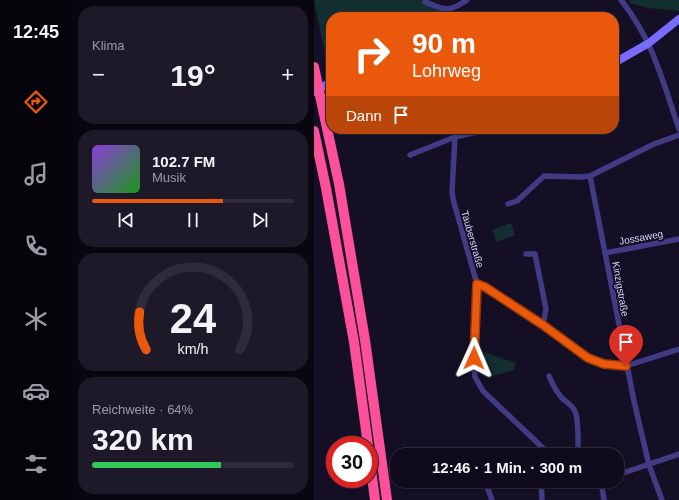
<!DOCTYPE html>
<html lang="de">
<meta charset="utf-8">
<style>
body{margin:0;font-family:Helvetica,sans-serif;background:#1d1929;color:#f1f3f6;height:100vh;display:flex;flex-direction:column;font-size:15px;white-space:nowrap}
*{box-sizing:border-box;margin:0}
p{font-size:13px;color:#9b9ba3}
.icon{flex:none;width:22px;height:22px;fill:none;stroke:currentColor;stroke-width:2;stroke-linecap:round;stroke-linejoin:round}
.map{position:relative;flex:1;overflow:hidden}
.details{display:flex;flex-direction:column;gap:6px;padding:6px;background:#08060f;width:242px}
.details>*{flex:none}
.guide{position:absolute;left:12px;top:12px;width:293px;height:122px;border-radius:16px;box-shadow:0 1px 3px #0004,0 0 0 1px #2f2b3b;background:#ea580c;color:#fff;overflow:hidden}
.speed{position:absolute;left:12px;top:436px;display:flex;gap:8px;font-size:20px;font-weight:700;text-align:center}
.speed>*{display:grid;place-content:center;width:52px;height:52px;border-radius:50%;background:#0f0b1c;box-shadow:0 1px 3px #0004,0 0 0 1px #2f2b3b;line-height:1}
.speed .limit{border:6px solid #d22;background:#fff;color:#111}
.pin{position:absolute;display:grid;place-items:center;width:34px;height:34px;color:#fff;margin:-41px -17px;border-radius:50% 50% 50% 0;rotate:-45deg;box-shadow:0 0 4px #0007}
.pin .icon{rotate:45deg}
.me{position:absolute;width:44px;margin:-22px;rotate:1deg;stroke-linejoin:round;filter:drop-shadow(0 0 3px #0008)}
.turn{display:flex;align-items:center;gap:14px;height:84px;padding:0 20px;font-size:18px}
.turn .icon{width:52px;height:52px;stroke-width:2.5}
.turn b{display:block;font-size:28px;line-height:34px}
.then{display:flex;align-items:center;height:38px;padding:0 20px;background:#0003;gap:8px;font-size:15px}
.big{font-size:30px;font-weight:600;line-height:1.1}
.details .card{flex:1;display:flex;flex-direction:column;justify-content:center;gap:6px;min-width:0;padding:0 14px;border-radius:16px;background:#1d1929}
.details .dial{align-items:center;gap:0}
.dial svg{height:104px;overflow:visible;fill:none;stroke:#2f2b3b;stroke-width:7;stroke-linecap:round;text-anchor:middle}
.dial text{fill:#f1f3f6;stroke:none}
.song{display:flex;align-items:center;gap:12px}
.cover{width:48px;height:48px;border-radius:6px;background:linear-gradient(135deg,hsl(270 70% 55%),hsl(120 70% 35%))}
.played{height:4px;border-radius:2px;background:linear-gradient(90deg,#ea580c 65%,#2f2b3b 65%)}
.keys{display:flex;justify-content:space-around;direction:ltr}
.heat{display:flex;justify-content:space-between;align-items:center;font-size:22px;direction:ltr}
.charge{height:6px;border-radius:3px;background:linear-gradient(90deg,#34c759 64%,#2f2b3b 0)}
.trip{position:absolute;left:76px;top:448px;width:234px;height:40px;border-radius:16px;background:#0f0b1c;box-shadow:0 1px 3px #0004,0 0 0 1px #2f2b3b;font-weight:600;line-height:40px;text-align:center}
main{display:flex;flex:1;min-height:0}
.tabs{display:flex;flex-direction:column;width:72px;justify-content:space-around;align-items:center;background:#06040b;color:#9b9ba3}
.tabs .icon{width:28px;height:28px}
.tabs .active{color:#ea580c}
.tabs b{font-size:18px;color:#f1f3f6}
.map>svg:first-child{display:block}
.green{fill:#122e2f}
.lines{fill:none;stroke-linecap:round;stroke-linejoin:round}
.street{stroke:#413b83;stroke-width:5.5}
.secondary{stroke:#776cfd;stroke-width:8}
.highway{stroke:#fd509a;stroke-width:10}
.highway-bridge{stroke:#fd509a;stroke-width:10}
.route-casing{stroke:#983908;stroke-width:10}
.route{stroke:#ea580c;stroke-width:7}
.labels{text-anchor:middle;stroke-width:4;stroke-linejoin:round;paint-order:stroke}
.street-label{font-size:10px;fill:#dbd4fe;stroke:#140f25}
</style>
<main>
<nav class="tabs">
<b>12:45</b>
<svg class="icon active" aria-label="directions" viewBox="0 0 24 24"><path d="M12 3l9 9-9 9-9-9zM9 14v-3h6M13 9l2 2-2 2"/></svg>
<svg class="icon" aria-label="music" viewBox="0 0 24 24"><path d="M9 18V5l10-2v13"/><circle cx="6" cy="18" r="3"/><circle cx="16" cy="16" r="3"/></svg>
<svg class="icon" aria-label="phone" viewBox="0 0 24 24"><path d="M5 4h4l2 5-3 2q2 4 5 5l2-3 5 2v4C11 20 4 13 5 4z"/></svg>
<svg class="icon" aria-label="climate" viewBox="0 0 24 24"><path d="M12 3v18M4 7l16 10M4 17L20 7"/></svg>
<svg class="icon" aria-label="car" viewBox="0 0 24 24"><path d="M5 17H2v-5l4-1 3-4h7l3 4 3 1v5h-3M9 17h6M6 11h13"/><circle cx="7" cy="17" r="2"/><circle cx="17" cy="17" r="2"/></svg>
<svg class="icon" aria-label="filters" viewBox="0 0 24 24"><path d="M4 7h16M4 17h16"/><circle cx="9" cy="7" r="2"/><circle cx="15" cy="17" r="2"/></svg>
</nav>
<section class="details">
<div class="card"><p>Klima</p>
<div class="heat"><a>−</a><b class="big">19°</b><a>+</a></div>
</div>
<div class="card">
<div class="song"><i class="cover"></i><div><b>102.7 FM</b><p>Musik</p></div></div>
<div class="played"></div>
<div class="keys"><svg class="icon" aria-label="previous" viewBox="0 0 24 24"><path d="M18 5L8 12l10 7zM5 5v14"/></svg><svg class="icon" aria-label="pause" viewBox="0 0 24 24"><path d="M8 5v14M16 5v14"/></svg><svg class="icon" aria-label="next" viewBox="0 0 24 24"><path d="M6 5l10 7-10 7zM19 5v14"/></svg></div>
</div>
<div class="card dial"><svg viewBox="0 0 100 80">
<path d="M14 69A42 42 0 1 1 86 69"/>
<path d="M14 69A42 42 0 0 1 9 40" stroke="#ea580c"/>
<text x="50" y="56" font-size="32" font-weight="700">24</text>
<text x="50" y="72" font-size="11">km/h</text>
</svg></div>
<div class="card"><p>Reichweite · 64%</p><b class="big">320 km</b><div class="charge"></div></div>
</section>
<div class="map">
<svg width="365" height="500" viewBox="0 0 365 500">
<rect width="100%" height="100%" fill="#140f25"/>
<!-- green -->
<g class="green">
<path d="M0,0H115L151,17H17L16,79Z"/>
<path d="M315,0H365V11L334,8L315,3Z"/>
<path d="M197,223L201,235L183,242L178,230Z"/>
<path d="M170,352L202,363L200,370L171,378Z"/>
</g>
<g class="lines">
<!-- street -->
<g class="street">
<path d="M307,0C339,40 349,82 365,129"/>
<path d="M111,2C131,10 134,13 153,0"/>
<path d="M141,137L177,129"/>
<path d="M96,155L141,137L138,191L139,199L163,284L160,368L161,377L169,391L230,449L241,455"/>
<path d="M276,176L320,401L335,465L348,500"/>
<path d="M194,204L203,201L230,176L267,177L276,176L340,144L365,135"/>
<path d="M291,253L365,239"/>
<path d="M212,254H221L232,309L229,325"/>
<path d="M163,284L171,287L229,325L274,358L289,364L312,366L365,349"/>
<path d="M235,376C238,383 242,391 247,397C252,402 258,405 261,411C265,420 264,445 264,455"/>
<path d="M227,455L230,449"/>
<path d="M303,475L365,454"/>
<path d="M171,481L178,500"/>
<path d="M227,481L228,500"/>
<path d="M287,481L290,500"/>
</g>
<!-- secondary -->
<g class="secondary">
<path d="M300,63L335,43L365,19"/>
<path d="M0,92L17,82"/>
</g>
<!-- highway -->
<g class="highway">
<path d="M11,119L25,184L51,340L73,500"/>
<path d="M0,131L12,188L40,342L54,445"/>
<path d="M55,454L61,500"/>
</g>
<!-- highway-bridge -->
<path class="highway-bridge" d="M0,67L11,119"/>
</g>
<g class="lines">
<!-- route casing -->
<g class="route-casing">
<path id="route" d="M160,358L163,284L171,287L229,325L274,358L290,364L312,366"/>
</g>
<!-- route -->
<use href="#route" class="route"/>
</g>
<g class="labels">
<!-- street labels -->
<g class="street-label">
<text transform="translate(327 237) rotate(-10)" y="4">Jossaweg</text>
<text transform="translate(159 239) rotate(74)" y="4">Tauberstraße</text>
<text transform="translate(307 289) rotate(80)" y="4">Kinzigstraße</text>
</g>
</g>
</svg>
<div class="speed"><div class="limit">30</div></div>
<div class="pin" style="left:312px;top:366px;background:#d93025"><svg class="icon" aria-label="arrive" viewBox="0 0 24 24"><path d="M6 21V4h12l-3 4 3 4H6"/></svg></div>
<svg class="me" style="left:160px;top:358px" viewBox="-20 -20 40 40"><path d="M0-17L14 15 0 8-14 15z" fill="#ea580c" stroke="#fff" stroke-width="4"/></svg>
<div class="trip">12:46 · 1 Min. · 300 m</div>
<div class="guide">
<div class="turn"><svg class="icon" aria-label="right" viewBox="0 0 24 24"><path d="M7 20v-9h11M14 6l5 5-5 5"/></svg><div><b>90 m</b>Lohrweg</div></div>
<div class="then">Dann<svg class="icon" aria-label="arrive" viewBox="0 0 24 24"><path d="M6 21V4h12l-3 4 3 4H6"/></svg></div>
</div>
</div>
</main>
